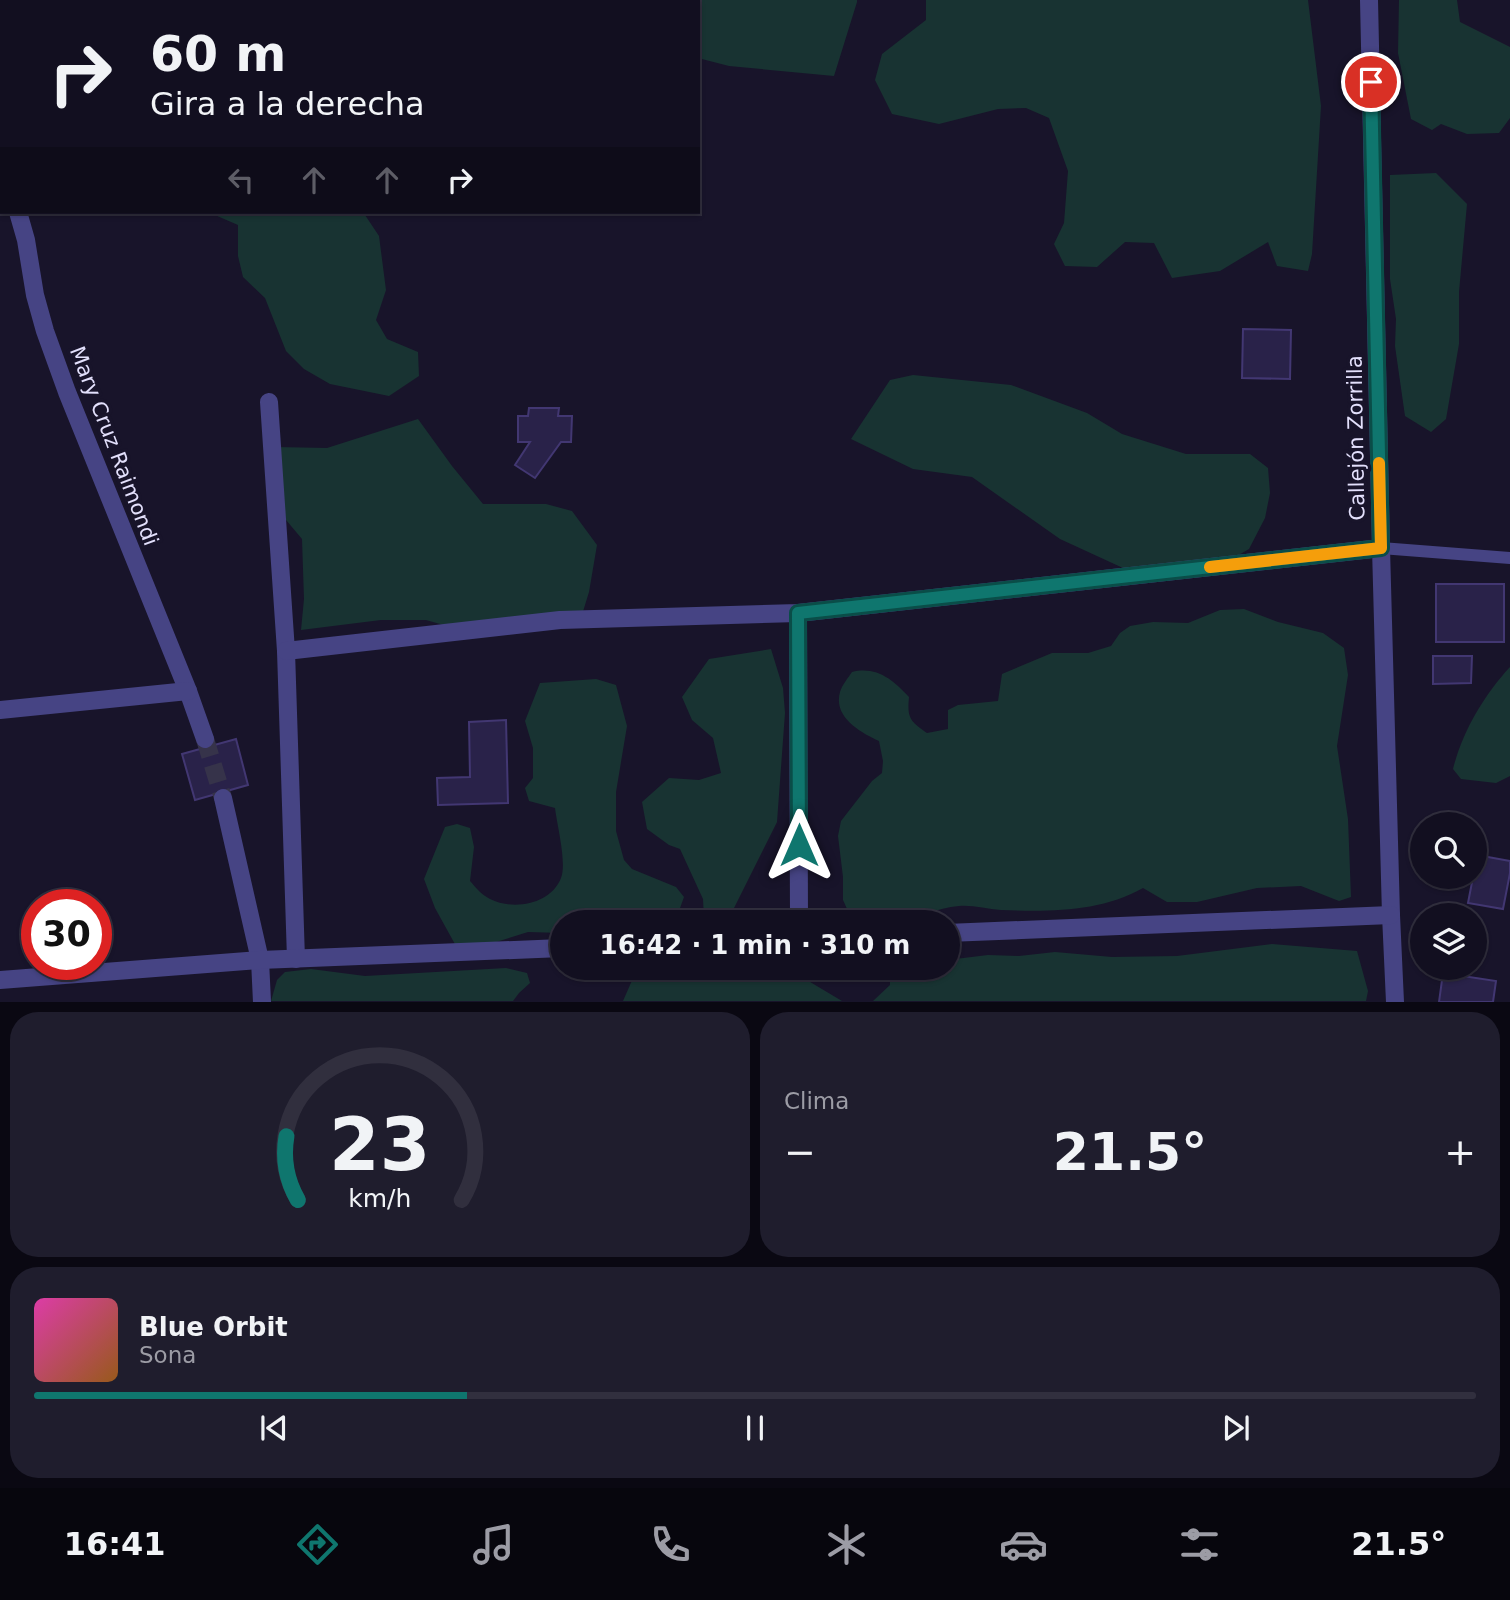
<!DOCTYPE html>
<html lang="es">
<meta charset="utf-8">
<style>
body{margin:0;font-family:"DejaVu Sans",sans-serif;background:#1f1d2d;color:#f1f3f6;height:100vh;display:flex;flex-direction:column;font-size:26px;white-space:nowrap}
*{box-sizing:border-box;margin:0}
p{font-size:23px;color:#9c9ca5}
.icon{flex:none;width:38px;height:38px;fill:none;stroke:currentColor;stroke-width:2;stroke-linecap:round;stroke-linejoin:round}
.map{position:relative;height:1002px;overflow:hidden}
.drawer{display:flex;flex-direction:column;gap:10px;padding:10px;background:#0a0812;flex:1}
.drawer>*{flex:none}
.guide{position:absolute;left:0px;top:0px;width:700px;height:214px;box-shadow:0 2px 5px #0004,0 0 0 2px #312f3e;background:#120f20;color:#f1f3f6;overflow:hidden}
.fabs{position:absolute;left:1410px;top:812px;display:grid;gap:14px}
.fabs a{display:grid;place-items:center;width:77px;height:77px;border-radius:50%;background:#120f20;box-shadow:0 2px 5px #0004,0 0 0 2px #312f3e;font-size:35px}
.speed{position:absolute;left:21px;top:889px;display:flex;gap:14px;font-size:35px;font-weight:700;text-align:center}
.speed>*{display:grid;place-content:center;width:91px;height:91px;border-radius:50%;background:#120f20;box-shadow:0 2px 5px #0004,0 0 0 2px #312f3e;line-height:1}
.speed .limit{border:10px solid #d22;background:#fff;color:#111}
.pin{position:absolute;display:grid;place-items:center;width:60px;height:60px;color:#fff;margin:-30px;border:4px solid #fff;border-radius:50%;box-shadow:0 2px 7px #0007}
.me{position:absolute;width:77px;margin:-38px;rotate:0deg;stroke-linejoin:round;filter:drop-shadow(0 0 5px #0008)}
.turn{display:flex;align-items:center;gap:24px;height:147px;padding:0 35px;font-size:32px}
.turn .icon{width:91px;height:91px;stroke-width:2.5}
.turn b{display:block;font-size:49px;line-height:60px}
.lanes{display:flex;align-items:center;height:66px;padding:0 35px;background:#0003;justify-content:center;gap:35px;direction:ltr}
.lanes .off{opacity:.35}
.big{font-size:52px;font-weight:700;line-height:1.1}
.drawer .widget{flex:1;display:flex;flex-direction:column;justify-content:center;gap:10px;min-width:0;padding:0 24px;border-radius:28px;background:#1f1d2d}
.drawer .dial{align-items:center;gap:0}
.dial svg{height:182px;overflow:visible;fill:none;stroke:#312f3e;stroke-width:7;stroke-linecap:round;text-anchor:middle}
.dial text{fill:#f1f3f6;stroke:none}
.song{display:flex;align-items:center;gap:21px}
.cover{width:84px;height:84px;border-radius:10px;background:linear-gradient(135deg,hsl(320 70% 55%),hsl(30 70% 35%))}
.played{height:7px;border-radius:4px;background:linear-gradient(90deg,#0f766e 30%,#312f3e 30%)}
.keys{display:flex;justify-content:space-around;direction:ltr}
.heat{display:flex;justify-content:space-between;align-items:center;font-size:38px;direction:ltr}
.drawer .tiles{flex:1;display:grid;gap:10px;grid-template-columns:1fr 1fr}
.widget:last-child{grid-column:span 2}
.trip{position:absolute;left:550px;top:910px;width:410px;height:70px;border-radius:35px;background:#120f20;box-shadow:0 2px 5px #0004,0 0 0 2px #312f3e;font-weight:700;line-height:70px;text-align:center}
.tabs{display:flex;height:112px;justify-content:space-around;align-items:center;background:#07060d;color:#9c9ca5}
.tabs .icon{width:49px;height:49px}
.tabs .selected{color:#0f766e}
.tabs b{font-size:32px;color:#f1f3f6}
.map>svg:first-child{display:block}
.green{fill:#183332}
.building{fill:#292249;stroke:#423772;stroke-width:2}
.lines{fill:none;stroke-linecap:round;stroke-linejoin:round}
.street-tunnel{stroke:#36334a;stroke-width:18;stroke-dasharray:18 9;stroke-linecap:butt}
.lane{stroke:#464484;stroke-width:12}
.street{stroke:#464484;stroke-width:18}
.route-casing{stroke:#0a4d48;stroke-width:18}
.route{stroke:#0f766e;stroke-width:12}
.slow{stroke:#f59e0b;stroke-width:12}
.labels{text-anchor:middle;stroke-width:7;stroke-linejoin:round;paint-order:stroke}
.street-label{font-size:21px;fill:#e3e0fc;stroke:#18142a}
</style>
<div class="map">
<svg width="1510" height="1002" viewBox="0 0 1510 1002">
<rect width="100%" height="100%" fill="#18142a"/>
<!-- green -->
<g class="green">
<path d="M570,0H857V2L834,76L729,66L698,58V2Z"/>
<path d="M926,0H1308L1321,106L1312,254L1308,271L1277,266L1268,242L1220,271L1172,278L1154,243L1125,242L1097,267L1065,266L1054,244L1064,223L1068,171L1049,118L1026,108L998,109L939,124L892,114L875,80L882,54L926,20Z"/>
<path d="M1399,0H1457L1460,22L1510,47V118L1499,133L1467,134L1441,124L1432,130L1411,119L1398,53Z"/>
<path d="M1436,173L1467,204L1459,292V344L1446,419L1431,432L1405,416L1395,346L1396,319L1390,279V175Z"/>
<path d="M208,212H363L379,236L386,290L376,320L387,339L418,352L419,376L389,396L330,384L304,369L286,351L265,298L243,277L238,256V225Z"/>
<path d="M913,375L1011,385L1087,413L1122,434L1186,454H1250L1268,468L1270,493L1265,518L1249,549L1204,575L1123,568L1060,539L972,477L913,469L851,439L890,380Z"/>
<path d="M418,419L452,466L483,504H546L572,511L597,545L589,592L581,618L557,629L468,632L426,620H381L301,630L304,599L302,539L281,514L275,447L327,448Z"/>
<path d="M1244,609L1278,622L1323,633L1344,648L1348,675L1337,746L1348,819L1351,897L1339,901L1301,886L1257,888L1197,902H1167L1143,888C1101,912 1048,912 1001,910C987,909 973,905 959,906C937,908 917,918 896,922C884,924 871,922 859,922L848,911L843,900V877L838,836L841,821L872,781L882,773L883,761L879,741C860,732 833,717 840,692C842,685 848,678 852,672C877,666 893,680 909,697C907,718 910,721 927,733L948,729V710L958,705L998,701L1002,674L1052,653H1088L1111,646L1120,633L1130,626L1153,622L1188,623L1220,610Z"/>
<path d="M771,649L783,688L785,713L777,822L727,922H708L704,919L703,899L680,849L669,845L647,829L642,802L669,778L699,780L721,773L713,738L692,720L682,697L709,659Z"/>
<path d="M1510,667V776L1496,783L1461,779L1453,769C1462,732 1484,695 1510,667Z"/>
<path d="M596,679L616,685L627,726L616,792V831L624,860L632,869L676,887L684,897L675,922H562V933L528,932L496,942L456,946L435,908L424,879L445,827L457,824L470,828L474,847L470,881C476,888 482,895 490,899C514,911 551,904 561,878C567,863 557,825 555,808L529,801L525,788L533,778V748L525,721L540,683Z"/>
<path d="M1272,944L1357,951L1368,991L1366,1001H873L890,985V968H947V960L988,955L1019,956L1055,952L1112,957L1177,956Z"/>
<path d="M506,968L527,973L530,983L519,993L513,1001H271L277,980L285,972L311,969L365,976Z"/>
<path d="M637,969L724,980L790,970L842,1001H623Z"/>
</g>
<!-- building -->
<g class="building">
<path d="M1243,329L1291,330L1290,379L1242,378Z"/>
<path d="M529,408H559L558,416H572L571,442H561L535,478L515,465L530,442H518V416H528Z"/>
<rect x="1436" y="584" width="68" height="58"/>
<path d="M1433,656H1472L1471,683L1433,684Z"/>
<path d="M506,720L508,803L438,805L437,778L470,777L469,722Z"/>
<path d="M236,739L248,785L195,800L182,754Z"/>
<path d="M1477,855L1510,861V873L1503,909L1468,903L1473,877H1475Z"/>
<path d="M1429,877H1467L1466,885Z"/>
<path d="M1443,973L1496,981L1493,1002H1439Z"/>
</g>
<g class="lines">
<!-- street-tunnel -->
<path class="street-tunnel" d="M205,739L223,798"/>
<!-- lane -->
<path class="lane" d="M1381,548L1510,558"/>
<!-- street -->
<g class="street">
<path d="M1369,0L1381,548L1391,915L1395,1002"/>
<path d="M0,157L2,162"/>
<path d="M18,212L26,240L35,295L45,331L67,392L188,691L205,739"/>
<path d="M269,402L286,651L296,959"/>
<path d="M798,613L799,922"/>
<path d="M286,651L560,620L798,613L1381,548"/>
<path d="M0,710L188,691"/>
<path d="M223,798L260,960L262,1002"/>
<path d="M947,933L1391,915"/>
<path d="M0,980L260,960L562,948"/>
</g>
</g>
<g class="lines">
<!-- route casing -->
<g class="route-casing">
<path id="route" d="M799,845L798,613L1381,548L1371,82"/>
</g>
<!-- route -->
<use href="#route" class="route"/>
<!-- slow -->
<path class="slow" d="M1210,567L1381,548L1379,463"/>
</g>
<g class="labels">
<!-- street labels -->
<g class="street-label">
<text transform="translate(1356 438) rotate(-91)" y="7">Callejón Zorrilla</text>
<text transform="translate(114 446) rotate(69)" y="7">Mary Cruz Raimondi</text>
</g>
</g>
</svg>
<div class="fabs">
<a><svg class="icon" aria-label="search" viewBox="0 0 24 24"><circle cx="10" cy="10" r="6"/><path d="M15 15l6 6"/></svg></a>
<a><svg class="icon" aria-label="layers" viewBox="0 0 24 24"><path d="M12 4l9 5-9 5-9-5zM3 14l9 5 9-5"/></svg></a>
</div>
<div class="speed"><div class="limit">30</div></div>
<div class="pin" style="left:1371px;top:82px;background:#d93025"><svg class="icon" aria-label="arrive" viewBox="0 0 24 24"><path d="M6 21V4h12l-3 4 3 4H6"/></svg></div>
<svg class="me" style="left:799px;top:845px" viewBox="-20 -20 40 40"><path d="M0-17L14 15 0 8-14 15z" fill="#0f766e" stroke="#fff" stroke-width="4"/></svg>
<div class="trip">16:42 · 1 min · 310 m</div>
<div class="guide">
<div class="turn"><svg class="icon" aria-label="right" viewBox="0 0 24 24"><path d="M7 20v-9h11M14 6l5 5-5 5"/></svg><div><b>60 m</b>Gira a la derecha</div></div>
<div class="lanes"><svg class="icon off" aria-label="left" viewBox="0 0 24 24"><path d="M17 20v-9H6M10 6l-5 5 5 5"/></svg><svg class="icon off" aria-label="ahead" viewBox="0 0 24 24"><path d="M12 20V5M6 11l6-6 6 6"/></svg><svg class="icon off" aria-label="ahead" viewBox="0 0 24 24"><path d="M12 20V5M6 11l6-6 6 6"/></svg><svg class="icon" aria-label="right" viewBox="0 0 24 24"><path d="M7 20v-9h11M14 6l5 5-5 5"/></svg></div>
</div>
</div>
<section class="drawer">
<div class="tiles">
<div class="widget dial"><svg viewBox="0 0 100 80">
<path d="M14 69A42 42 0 1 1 86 69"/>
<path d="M14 69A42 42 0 0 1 9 41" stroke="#0f766e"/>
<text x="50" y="56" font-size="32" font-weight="700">23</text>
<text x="50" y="72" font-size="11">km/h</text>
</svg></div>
<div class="widget"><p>Clima</p>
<div class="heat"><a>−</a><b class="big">21.5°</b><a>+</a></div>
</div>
<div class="widget">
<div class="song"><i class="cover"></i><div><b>Blue Orbit</b><p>Sona</p></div></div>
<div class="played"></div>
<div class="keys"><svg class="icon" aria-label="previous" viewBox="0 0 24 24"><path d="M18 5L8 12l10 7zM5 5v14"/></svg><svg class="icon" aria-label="pause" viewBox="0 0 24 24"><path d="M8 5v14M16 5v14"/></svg><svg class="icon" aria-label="next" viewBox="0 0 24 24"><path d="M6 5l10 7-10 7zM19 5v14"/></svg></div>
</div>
</div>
</section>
<nav class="tabs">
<b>16:41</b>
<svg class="icon selected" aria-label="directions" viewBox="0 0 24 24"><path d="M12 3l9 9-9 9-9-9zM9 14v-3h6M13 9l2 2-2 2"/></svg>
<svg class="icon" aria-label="music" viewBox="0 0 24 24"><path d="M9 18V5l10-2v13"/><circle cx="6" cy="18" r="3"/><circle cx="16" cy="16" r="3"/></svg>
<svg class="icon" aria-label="phone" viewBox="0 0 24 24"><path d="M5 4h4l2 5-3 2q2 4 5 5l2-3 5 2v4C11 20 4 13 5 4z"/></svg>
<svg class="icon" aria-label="climate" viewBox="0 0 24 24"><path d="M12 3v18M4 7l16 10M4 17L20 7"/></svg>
<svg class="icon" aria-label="car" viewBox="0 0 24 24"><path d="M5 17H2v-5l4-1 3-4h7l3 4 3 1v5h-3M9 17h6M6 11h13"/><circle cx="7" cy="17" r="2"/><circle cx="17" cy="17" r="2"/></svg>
<svg class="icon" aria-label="filters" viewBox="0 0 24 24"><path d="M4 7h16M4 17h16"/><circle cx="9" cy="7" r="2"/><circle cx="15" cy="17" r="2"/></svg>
<b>21.5°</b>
</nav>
